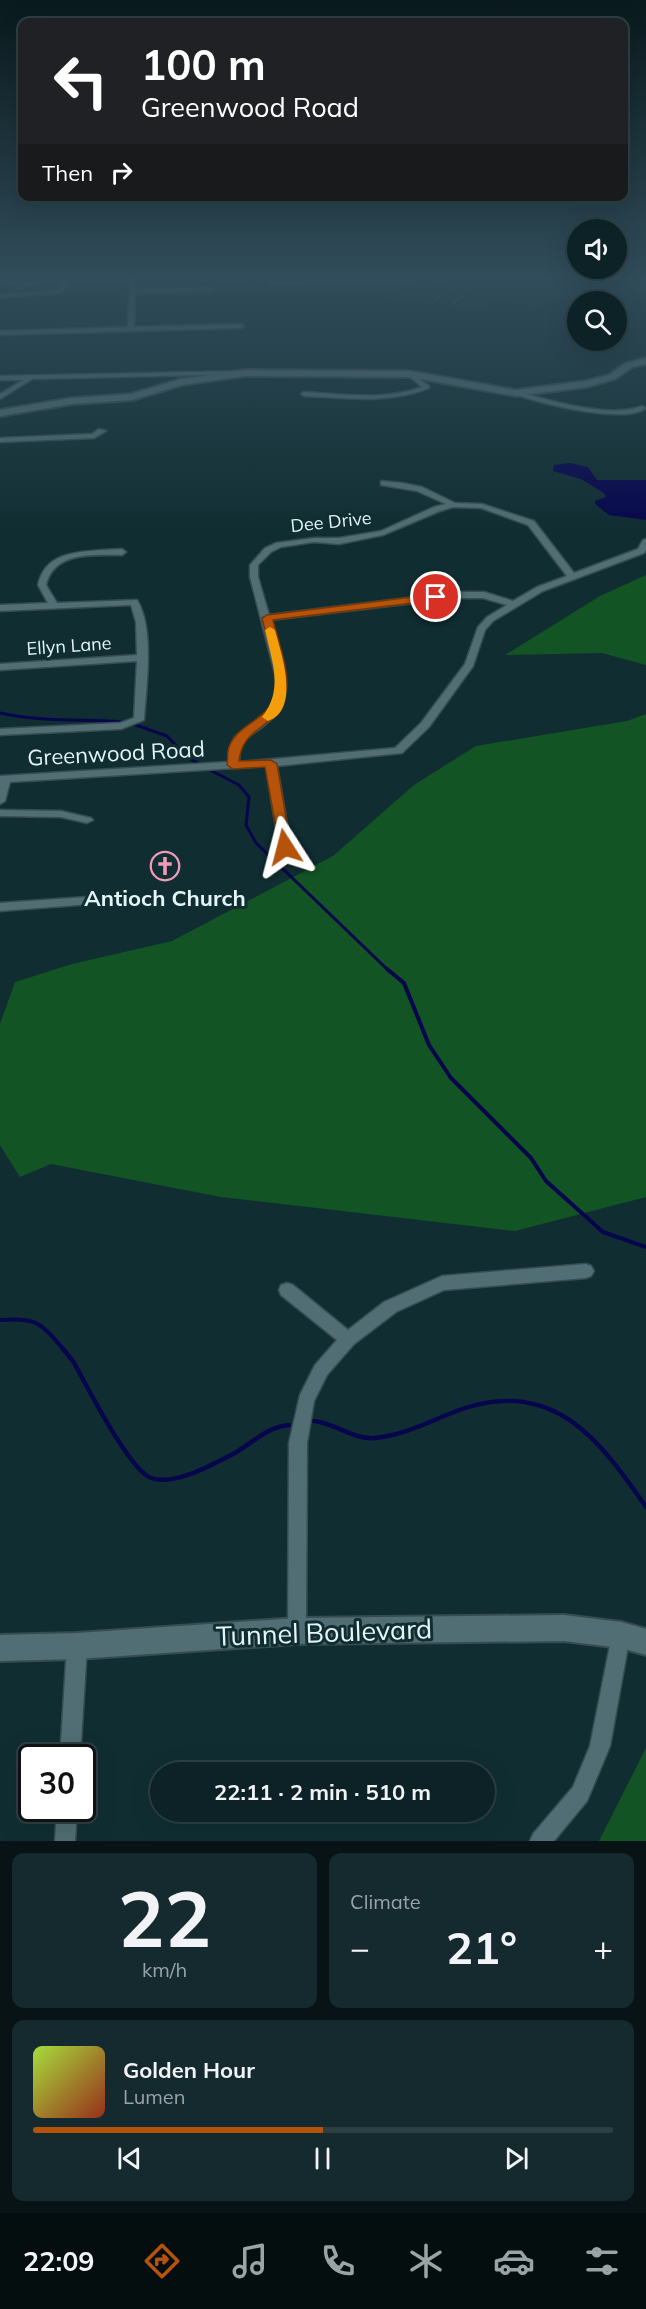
<!DOCTYPE html>
<meta charset="utf-8">
<style>
body{margin:0;font-family:Mulish,sans-serif;background:#152a2e;color:#f1f3f6;height:100vh;display:flex;flex-direction:column;font-size:22px;white-space:nowrap}
*{box-sizing:border-box;margin:0}
p{font-size:20px;color:#9aa4a7}
.icon{flex:none;width:33px;height:33px;fill:none;stroke:currentColor;stroke-width:2;stroke-linecap:round;stroke-linejoin:round}
.map{position:relative;height:1841px;overflow:hidden}
.details{display:flex;flex-direction:column;gap:12px;padding:12px;background:#071315;flex:1}
.details>*{flex:none}
.top-card{position:absolute;left:18px;top:18px;width:610px;height:183px;border-radius:12px;box-shadow:0 6px 24px #0002,0 0 0 2px #2c3f43;background:#202124;color:#fff;overflow:hidden}
.tools{position:absolute;left:567px;top:219px;display:grid;gap:12px}
.tools a{display:grid;place-items:center;width:60px;height:60px;border-radius:50%;background:#0c2226;box-shadow:0 6px 24px #0002,0 0 0 2px #2c3f43;font-size:30px}
.speed{position:absolute;left:18px;top:1744px;display:flex;gap:12px;font-size:30px;font-weight:700;text-align:center}
.speed>*{display:grid;place-content:center;width:78px;height:78px;border-radius:50%;background:#0c2226;box-shadow:0 6px 24px #0002,0 0 0 2px #2c3f43;line-height:1}
.speed .limit{border:3px solid #111;border-radius:9px;background:#fff;color:#111}
.pin{position:absolute;display:grid;place-items:center;width:51px;height:51px;color:#fff;margin:-26px;border:3px solid #fff;border-radius:50%;box-shadow:0 2px 6px #0007}
.me{position:absolute;width:66px;margin:-33px;rotate:351deg;stroke-linejoin:round;filter:drop-shadow(0 0 4px #0008)}
.turn{display:flex;align-items:center;gap:21px;height:126px;padding:0 24px;font-size:27px}
.turn .icon{width:78px;height:78px;stroke-width:2.5}
.turn b{display:block;font-size:42px;line-height:51px}
.then{display:flex;align-items:center;height:57px;padding:0 24px;background:#0003;gap:12px;font-size:22px}
.big{font-size:45px;font-weight:700;line-height:1.1}
.details .tile{flex:1;display:flex;flex-direction:column;justify-content:center;gap:9px;min-width:0;padding:0 21px;border-radius:12px;background:#152a2e}
.details .dial{align-items:center;gap:0}
.dial b{font-size:78px;line-height:1}
.song{display:flex;align-items:center;gap:18px}
.cover{width:72px;height:72px;border-radius:9px;background:linear-gradient(135deg,hsl(80 70% 55%),hsl(10 70% 35%))}
.played{height:6px;border-radius:3px;background:linear-gradient(90deg,#b45309 50%,#2c3f43 50%)}
.keys{display:flex;justify-content:space-around;direction:ltr}
.heat{display:flex;justify-content:space-between;align-items:center;font-size:33px;direction:ltr}
.details .tiles{flex:1;display:grid;gap:12px;grid-template-columns:1fr 1fr}
.tile:last-child{grid-column:span 2}
.trip{position:absolute;left:150px;top:1762px;width:345px;height:60px;border-radius:30px;background:#0c2226;box-shadow:0 6px 24px #0002,0 0 0 2px #2c3f43;font-weight:700;line-height:60px;text-align:center}
.dock{display:flex;height:96px;justify-content:space-around;align-items:center;background:#050e0f;color:#9aa4a7}
.dock .icon{width:42px;height:42px}
.dock .active{color:#b45309}
.dock b{font-size:27px;color:#f1f3f6}
.map>svg:first-child{display:block}
.built{fill:#103a40}
.green{fill:#125424}
.water{fill:#07064d}
.lines{fill:none;stroke-linecap:round;stroke-linejoin:round}
.stream-far2{stroke:#07064d;stroke-width:3}
.stream-far1{stroke:#07064d;stroke-width:4}
.stream{stroke:#07064d;stroke-width:4.5}
.street-casing{stroke:#374c4f;stroke-width:3}
.secondary-casing{stroke:#374c4f;stroke-width:4}
.street{fill:#506e73;fill-rule:evenodd}
.secondary{fill:#506e73;fill-rule:evenodd}
.rail{stroke:#7c9397;stroke-width:1.5;stroke-dasharray:1.5 3;stroke-linecap:butt}
.route{fill:#b45309;stroke:#753606;stroke-width:1.5}
.slow{fill:#f59e0b}
.labels{text-anchor:middle;stroke-width:6;stroke-linejoin:round;paint-order:stroke}
.far-street-label{font-size:18px;fill:#e4f5f8;stroke:#102e32}
.street-label{font-size:22px;fill:#e4f5f8;stroke:#102e32}
.poi-label{font-size:22px;font-weight:bold;fill:#e4f5f8;stroke:#102e32}
.near-street-label{font-size:27px;fill:#e4f5f8;stroke:#102e32}
</style>
<div class="map">
<svg width="646" height="1841" viewBox="0 0 646 1841">
<rect width="100%" height="100%" fill="#102e32"/>
<!-- built -->
<path class="built" d="M415,274H630L641,276V279H621L591,298L547,299L539,306L489,301L482,307L392,301L387,282H417Z"/>
<!-- green -->
<g class="green">
<path d="M646,575V665L602,653L505,655L600,596Z"/>
<path d="M646,714V1197L515,1231L221,1197L51,1164L20,1177L0,1145V1024L15,982L72,964L172,941L333,856L414,785L476,746L627,721Z"/>
<path d="M646,1748V1841H599Z"/>
</g>
<!-- water -->
<path class="water" d="M570,463L588,467L597,480H646V520L609,515L595,504V501L606,497L604,493L581,479L553,471L554,465Z"/>
<g class="lines">
<!-- stream-far2 -->
<g class="stream-far2">
<path d="M0,713C41,722 84,719 126,722"/>
<path d="M133,724L167,736L188,758L200,764"/>
<path d="M208,769L239,785L249,797L246,825L256,843L389,971"/>
</g>
<!-- stream-far1 -->
<g class="stream-far1">
<path d="M387,969L404,983L429,1045L451,1078L531,1158L546,1181L603,1232L646,1247"/>
<path d="M0,1320C37,1317 41,1323 64,1350"/>
</g>
<!-- stream -->
<g class="stream">
<path d="M63,1349L73,1361C86,1384 129,1470 151,1478C174,1486 209,1466 229,1456C250,1446 265,1427 289,1425"/>
<path d="M314,1421C335,1423 354,1440 375,1438C406,1435 434,1419 462,1409C554,1378 599,1439 646,1507"/>
</g>
<!-- street casing -->
<g class="street-casing">
<g id="street">
<path d="M63,274H69L67,287L61,293L0,298V294L57,290L61,287Z"/>
<path d="M130,274H136L135,289L212,287L215,289L212,291L135,293L134,327L241,324L244,326L241,328L0,335V331L128,327Z"/>
<path d="M417,279L415,282L272,285L269,283L272,281Z"/>
<path d="M0,280L36,282L39,284L19,289L16,287L21,285L0,284Z"/>
<path d="M244,371L247,373L246,374L32,379L0,399V394L23,380H0V376Z"/>
<path d="M410,372L429,386V388C389,404 346,398 304,396L301,394L304,392C343,394 385,401 422,387L408,375L407,374Z"/>
<path d="M516,391C548,400 610,419 642,406L646,408C625,425 539,403 514,394V392Z"/>
<path d="M99,429L106,431L94,438L0,442V438L92,434Z"/>
<path d="M381,481L402,483L422,487L455,503L482,504L534,521L574,573L638,549L643,540L646,539V550L644,553L543,591L493,621L485,630L473,666L429,727L402,753L277,766L291,847L289,850H281L279,847L266,766L10,782L5,801L0,804V776L228,762L230,747L235,737L270,710L276,695L277,681L250,577V565L265,548L276,543L314,538H339L381,531L434,507L446,504L417,491L381,485ZM453,507L481,508L528,525L567,576L537,587L513,601L484,592H457L269,615L258,577V565L271,552L281,547L314,542L339,544L383,535L440,511ZM457,598H483L507,605L487,617L478,627L465,664L421,723L395,748L239,762L240,747L243,741C254,732 272,722 279,711C296,683 278,648 270,620Z"/>
<path d="M103,550L122,549L126,552L122,555C94,555 54,551 46,585L57,603L137,600C155,629 146,687 144,720L121,729L0,735V729L120,723L134,718L137,661L0,670V664L137,655L136,622L131,605L0,611V605L48,603L38,585C45,553 75,552 103,550Z"/>
<path d="M0,810L61,811L91,818L93,820L87,823L61,817L0,816Z"/>
<path d="M87,897L91,898L93,901L91,904L0,911V903Z"/>
<path d="M586,1264L591,1266L594,1271L591,1276L586,1278L444,1290L396,1312L354,1344L327,1375L314,1401L307,1443L306,1631L304,1638L297,1640L290,1638L288,1631L289,1443L300,1395L315,1365L337,1340L281,1295L279,1290L281,1285L287,1283L293,1285L348,1330L384,1302L442,1276Z"/>
<path d="M621,1626L628,1628L630,1635L610,1746L587,1801L554,1841H530L533,1834L573,1787L590,1746L612,1635L614,1628Z"/>
<path d="M77,1636L84,1639L87,1646L80,1758H60L67,1646L70,1639Z"/>
<path d="M57,1809H77L75,1841H55Z"/>
</g>
</g>
<!-- secondary casing -->
<g class="secondary-casing">
<g id="secondary">
<path d="M646,358V364L632,367L615,379L587,387L516,396L410,377L244,376L182,385L132,400L72,404L0,416V410L72,398L131,394L181,379L244,370L410,371L516,390L586,381L609,375L626,363Z"/>
<path d="M564,1615L621,1622L646,1629V1655L621,1648L564,1641L297,1644L77,1659L0,1661V1635L77,1633L297,1618Z"/>
</g>
</g>
<!-- street -->
<use href="#street" class="street"/>
<!-- secondary -->
<use href="#secondary" class="secondary"/>
<!-- rail -->
<g class="rail">
<path d="M582,274L646,279"/>
<path d="M336,287H390"/>
<path d="M396,289L478,274"/>
<path d="M435,301L448,289L491,274"/>
<path d="M454,303L476,281"/>
</g>
</g>
<!-- sky -->
<linearGradient id="sky" x2="0" y2="1"><stop stop-color="#09191c"/><stop offset="0.52" stop-color="#314c5a"/><stop offset="1" stop-color="#314c5a" stop-opacity="0"/></linearGradient>
<rect width="646" height="532" fill="url(#sky)"/>
<!-- route -->
<path class="route" d="M436,594L441,597L439,600L273,620C278,642 290,670 286,692C280,730 243,723 239,761L271,760L277,764L291,847L290,850H280L265,767L233,769L227,765C228,760 227,752 229,747C237,724 268,720 275,696C281,673 267,641 262,618L267,615Z"/>
<!-- slow -->
<path class="slow" d="M270,627L275,630C281,653 301,710 268,721L262,717C284,690 272,661 265,630Z"/>
<!-- icons -->
<defs>
<g id="church-ring" transform="scale(1.5)"><circle r="9.5" fill="#102e32" stroke="#f09ab5" stroke-width="1.5"/><path d="M-1.2-6h2.4v3.5h3.3v2.4h-3.3V6h-2.4V-.1h-3.3v-2.4h3.3Z" fill="#f09ab5"/></g>
</defs>
<g fill-rule="evenodd">
<use href="#church-ring" x="165" y="866"/>
</g>
<g class="labels">
<!-- far-street labels -->
<g class="far-street-label">
<text transform="translate(331 522) rotate(-6)" y="6">Dee Drive</text>
<text transform="translate(69 646) rotate(-4)" y="6">Ellyn Lane</text>
</g>
<!-- street labels -->
<g class="street-label">
<text transform="translate(116 753) rotate(-3)" y="8">Greenwood Road</text>
</g>
<!-- poi labels -->
<g class="poi-label">
<text x="165" y="906">Antioch Church</text>
</g>
<!-- near-street labels -->
<g class="near-street-label">
<text transform="translate(324 1633) rotate(-2)" y="9">Tunnel Boulevard</text>
</g>
</g>
</svg>
<div class="tools">
<a><svg class="icon" aria-label="sound" viewBox="0 0 24 24"><path d="M4 9h4l5-4v14l-5-4H4zM17 9q2 3 0 6"/></svg></a>
<a><svg class="icon" aria-label="search" viewBox="0 0 24 24"><circle cx="10" cy="10" r="6"/><path d="M15 15l6 6"/></svg></a>
</div>
<div class="speed"><div class="limit">30</div></div>
<div class="pin" style="left:436px;top:597px;background:#d93025"><svg class="icon" aria-label="arrive" viewBox="0 0 24 24"><path d="M6 21V4h12l-3 4 3 4H6"/></svg></div>
<svg class="me" style="left:285px;top:847px" viewBox="-20 -20 40 40"><path d="M0-17L14 15 0 8-14 15z" fill="#b45309" stroke="#fff" stroke-width="4"/></svg>
<div class="trip">22:11 · 2 min · 510 m</div>
<div class="top-card">
<div class="turn"><svg class="icon" aria-label="left" viewBox="0 0 24 24"><path d="M17 20v-9H6M10 6l-5 5 5 5"/></svg><div><b>100 m</b>Greenwood Road</div></div>
<div class="then">Then<svg class="icon" aria-label="right" viewBox="0 0 24 24"><path d="M7 20v-9h11M14 6l5 5-5 5"/></svg></div>
</div>
</div>
<section class="details">
<div class="tiles">
<div class="tile dial"><b>22</b><p>km/h</p></div>
<div class="tile"><p>Climate</p>
<div class="heat"><a>−</a><b class="big">21°</b><a>+</a></div>
</div>
<div class="tile">
<div class="song"><i class="cover"></i><div><b>Golden Hour</b><p>Lumen</p></div></div>
<div class="played"></div>
<div class="keys"><svg class="icon" aria-label="previous" viewBox="0 0 24 24"><path d="M18 5L8 12l10 7zM5 5v14"/></svg><svg class="icon" aria-label="pause" viewBox="0 0 24 24"><path d="M8 5v14M16 5v14"/></svg><svg class="icon" aria-label="next" viewBox="0 0 24 24"><path d="M6 5l10 7-10 7zM19 5v14"/></svg></div>
</div>
</div>
</section>
<nav class="dock">
<b>22:09</b>
<svg class="icon active" aria-label="directions" viewBox="0 0 24 24"><path d="M12 3l9 9-9 9-9-9zM9 14v-3h6M13 9l2 2-2 2"/></svg>
<svg class="icon" aria-label="music" viewBox="0 0 24 24"><path d="M9 18V5l10-2v13"/><circle cx="6" cy="18" r="3"/><circle cx="16" cy="16" r="3"/></svg>
<svg class="icon" aria-label="phone" viewBox="0 0 24 24"><path d="M5 4h4l2 5-3 2q2 4 5 5l2-3 5 2v4C11 20 4 13 5 4z"/></svg>
<svg class="icon" aria-label="climate" viewBox="0 0 24 24"><path d="M12 3v18M4 7l16 10M4 17L20 7"/></svg>
<svg class="icon" aria-label="car" viewBox="0 0 24 24"><path d="M5 17H2v-5l4-1 3-4h7l3 4 3 1v5h-3M9 17h6M6 11h13"/><circle cx="7" cy="17" r="2"/><circle cx="17" cy="17" r="2"/></svg>
<svg class="icon" aria-label="filters" viewBox="0 0 24 24"><path d="M4 7h16M4 17h16"/><circle cx="9" cy="7" r="2"/><circle cx="15" cy="17" r="2"/></svg>
</nav>
